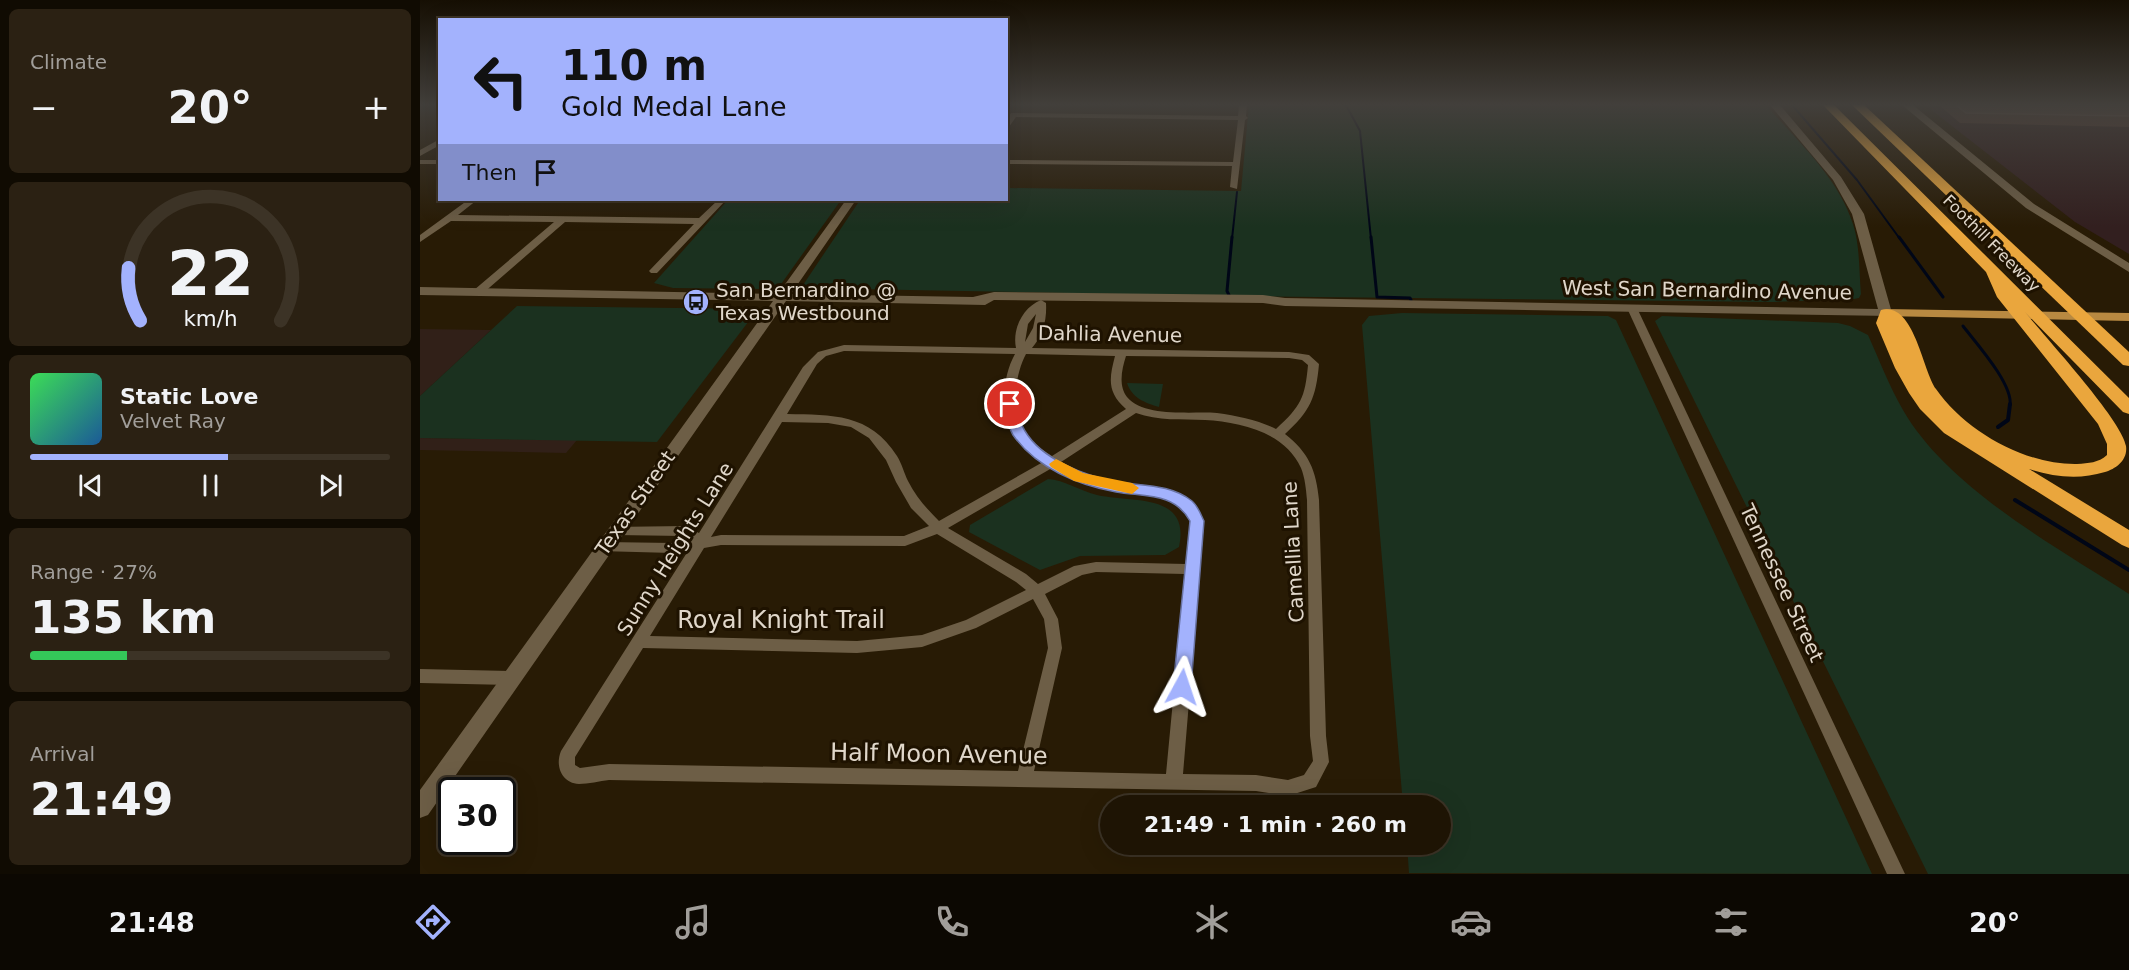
<!DOCTYPE html>
<meta charset="utf-8">
<style>
body{margin:0;font-family:"DejaVu Sans",sans-serif;background:#2b2113;color:#f1f3f6;height:100vh;display:flex;flex-direction:column;font-size:22px;white-space:nowrap}
*{box-sizing:border-box;margin:0}
p{font-size:20px;color:#a19e9a}
.icon{flex:none;width:33px;height:33px;fill:none;stroke:currentColor;stroke-width:2;stroke-linecap:round;stroke-linejoin:round}
.map{position:relative;flex:1;overflow:hidden}
.side{display:flex;flex-direction:column;gap:9px;padding:9px;background:#100b02;width:420px}
.side>*{flex:none}
.guide{position:absolute;left:18px;top:18px;width:570px;height:183px;border-radius:0px;box-shadow:0 6px 24px #0002,0 0 0 2px #3c3326;background:#a3b2fd;color:#111;overflow:hidden}
.speed{position:absolute;left:18px;top:777px;display:flex;gap:12px;font-size:30px;font-weight:700;text-align:center}
.speed>*{display:grid;place-content:center;width:78px;height:78px;border-radius:50%;background:#1e1404;box-shadow:0 6px 24px #0002,0 0 0 2px #3c3326;line-height:1}
.speed .limit{border:3px solid #111;border-radius:9px;background:#fff;color:#111}
.pin{position:absolute;display:grid;place-items:center;width:51px;height:51px;color:#fff;margin:-26px;border:3px solid #fff;border-radius:50%;box-shadow:0 2px 6px #0007}
.me{position:absolute;width:66px;margin:-33px;rotate:5deg;stroke-linejoin:round;filter:drop-shadow(0 0 4px #0008)}
.turn{display:flex;align-items:center;gap:21px;height:126px;padding:0 24px;font-size:27px}
.turn .icon{width:78px;height:78px;stroke-width:2.5}
.turn b{display:block;font-size:42px;line-height:51px}
.then{display:flex;align-items:center;height:57px;padding:0 24px;background:#0003;gap:12px;font-size:22px}
.big{font-size:45px;font-weight:700;line-height:1.1}
.side .widget{flex:1;display:flex;flex-direction:column;justify-content:center;gap:9px;min-width:0;padding:0 21px;border-radius:9px;background:#2b2113}
.side .dial{align-items:center;gap:0}
.dial svg{height:156px;overflow:visible;fill:none;stroke:#3c3326;stroke-width:7;stroke-linecap:round;text-anchor:middle}
.dial text{fill:#f1f3f6;stroke:none}
.song{display:flex;align-items:center;gap:18px}
.cover{width:72px;height:72px;border-radius:9px;background:linear-gradient(135deg,hsl(130 70% 55%),hsl(210 70% 35%))}
.played{height:6px;border-radius:3px;background:linear-gradient(90deg,#a3b2fd 55%,#3c3326 55%)}
.keys{display:flex;justify-content:space-around;direction:ltr}
.heat{display:flex;justify-content:space-between;align-items:center;font-size:33px;direction:ltr}
.charge{height:9px;border-radius:4px;background:linear-gradient(90deg,#34c759 27%,#3c3326 0)}
.trip{position:absolute;left:680px;top:795px;width:351px;height:60px;border-radius:30px;background:#1e1404;box-shadow:0 6px 24px #0002,0 0 0 2px #3c3326;font-weight:700;line-height:60px;text-align:center}
.menu{display:flex;height:96px;justify-content:space-around;align-items:center;background:#0c0802;color:#a19e9a}
.menu .icon{width:42px;height:42px}
.menu .current{color:#a3b2fd}
.menu b{font-size:27px;color:#f1f3f6}
main{display:flex;flex:1;min-height:0}
.map>svg:first-child{display:block}
.commercial{fill:#321f1f}
.industrial{fill:#312018}
.green{fill:#1b311f}
.lines{fill:none;stroke-linecap:round;stroke-linejoin:round}
.stream-far2{stroke:#000617;stroke-width:2}
.stream-far1{stroke:#000617;stroke-width:3}
.stream{stroke:#000617;stroke-width:4}
.street{fill:#6d5e46;fill-rule:evenodd}
.secondary{fill:#6d5e46;fill-rule:evenodd}
.primary{fill:#b88941;fill-rule:evenodd}
.highway{fill:#eaa63d;fill-rule:evenodd}
.wall{fill:#583b33}
.building{fill:#674c44;stroke:#7a6159;stroke-width:1.5}
.route{fill:#a3b2fd;stroke:#6a74a4;stroke-width:1.5}
.slow{fill:#f59e0b}
.labels{text-anchor:middle;stroke-width:6;stroke-linejoin:round;paint-order:stroke}
.far-street-label{font-size:16px;fill:#e0d7ca;stroke:#1e1200}
.poi-label{font-size:20px;fill:#e0d7ca;stroke:#1e1200;text-anchor:start}
.street-label{font-size:20px;fill:#e0d7ca;stroke:#1e1200}
.near-street-label{font-size:24px;fill:#e0d7ca;stroke:#1e1200}
</style>
<main>
<section class="side">
<div class="widget"><p>Climate</p>
<div class="heat"><a>−</a><b class="big">20°</b><a>+</a></div>
</div>
<div class="widget dial"><svg viewBox="0 0 100 80">
<path d="M14 69A42 42 0 1 1 86 69"/>
<path d="M14 69A42 42 0 0 1 8 42" stroke="#a3b2fd"/>
<text x="50" y="56" font-size="32" font-weight="700">22</text>
<text x="50" y="72" font-size="11">km/h</text>
</svg></div>
<div class="widget">
<div class="song"><i class="cover"></i><div><b>Static Love</b><p>Velvet Ray</p></div></div>
<div class="played"></div>
<div class="keys"><svg class="icon" aria-label="previous" viewBox="0 0 24 24"><path d="M18 5L8 12l10 7zM5 5v14"/></svg><svg class="icon" aria-label="pause" viewBox="0 0 24 24"><path d="M8 5v14M16 5v14"/></svg><svg class="icon" aria-label="next" viewBox="0 0 24 24"><path d="M6 5l10 7-10 7zM19 5v14"/></svg></div>
</div>
<div class="widget"><p>Range · 27%</p><b class="big">135 km</b><div class="charge"></div></div>
<div class="widget"><p>Arrival</p><b class="big">21:49</b></div>
</section>
<div class="map">
<svg width="1709" height="874" viewBox="0 0 1709 874">
<rect width="100%" height="100%" fill="#281b05"/>
<!-- commercial -->
<path class="commercial" d="M1505,105H1709V254L1655,222Z"/>
<!-- industrial -->
<g class="industrial">
<path d="M0,329L71,330L0,396Z"/>
<path d="M0,438L157,440L146,453L0,450Z"/>
</g>
<!-- green -->
<g class="green">
<path d="M829,105H1346C1378,142 1418,177 1433,224C1440,245 1439,272 1441,294L1439,298L1434,299L1353,302L805,296L381,288L440,200H586L587,188L821,191Z"/>
<path d="M308,200H421L359,287L352,289L253,288L234,283Z"/>
<path d="M97,306L338,309L237,442L0,438V396Z"/>
<path d="M982,313L1188,316L1196,320L1452,874L989,873L987,845L1020,844V806L983,805L942,325L949,316Z"/>
<path d="M1242,316L1418,323L1430,326L1448,335C1459,359 1469,386 1483,410C1528,488 1635,546 1709,594V874H1508L1235,321Z"/>
<path d="M707,383L743,384L739,407C725,403 712,398 707,383Z"/>
<path d="M628,479C644,480 661,491 677,495C711,503 771,492 759,547L745,555L660,556L620,570L549,532L550,525Z"/>
</g>
<g class="lines">
<!-- stream-far2 -->
<g class="stream-far2">
<path d="M926,105L940,131L951,239"/>
<path d="M1372,105L1437,180L1480,239"/>
<path d="M812,239L817,192"/>
</g>
<!-- stream-far1 -->
<g class="stream-far1">
<path d="M951,237L957,297L990,298L991,300"/>
<path d="M1479,237L1523,297"/>
<path d="M809,295L807,291L812,237"/>
<path d="M1543,326C1556,343 1593,384 1590,405"/>
</g>
<!-- stream -->
<g class="stream">
<path d="M1578,427L1588,420L1590,404"/>
<path d="M1595,500L1709,570"/>
</g>
<!-- street -->
<g class="street">
<path d="M819,105H827L826,116L828,118L825,120L817,189L810,187L812,166L586,164V160L813,162L818,120L596,117L586,131V121L591,113H594L818,116Z"/>
<path d="M20,139V145L0,156V150Z"/>
<rect x="0" y="160" width="20" height="4"/>
<path d="M48,200H57L38,215L279,218L298,200H306L237,273H231L229,271L274,224L145,222L62,294H54V290L134,222L31,221L0,242V235Z"/>
<path d="M621,300L626,303C627,320 623,335 612,348L869,352L889,355L899,364C896,398 890,411 865,434C889,453 896,470 899,500L906,736L909,762L896,787L868,796L836,791L189,780C180,781 168,784 159,784C141,783 135,765 141,751L268,551L253,553L179,551L177,547L179,543L184,542L253,543L269,540L263,536L196,535L191,533L189,530L191,527L265,526L279,533L383,367L398,352L424,345L596,348C592,329 603,307 621,300ZM616,314L613,328L605,342L608,324ZM424,351L595,354C581,379 580,416 598,440C604,449 614,456 623,462L519,521C507,509 496,497 488,481C484,473 482,464 477,456C450,413 412,415 367,414L397,364L406,356ZM606,354L695,356C689,379 687,392 706,409L632,456C623,450 613,444 607,435C590,414 594,377 606,354ZM706,356L869,358L882,360L888,365C885,398 881,406 856,429C838,420 818,416 797,413C773,411 724,418 707,397C698,385 702,369 706,356ZM716,413C738,421 762,419 785,420C820,422 865,432 881,468C885,478 886,489 887,500L890,736L893,761L884,775L868,780L836,775L763,774L784,521C759,478 721,489 680,479C666,476 653,469 641,462ZM362,422L408,423L431,427L449,438L466,460L476,482L491,508L509,526L484,536L301,535L291,537ZM632,468C647,476 662,484 679,488C702,494 763,491 770,522C772,531 767,553 766,564L676,562L654,566L618,584L606,574L528,528ZM517,534L596,582L606,590L546,620L502,635L437,641L230,636L284,548L301,545L485,546ZM676,572L765,574L746,774L614,771L642,648L638,619L625,594L662,575ZM613,599L624,619L628,648L598,771L189,764L160,768L155,765V757L223,648L437,653L502,647L556,628Z"/>
<path d="M1212,305L1217,308L1485,874H1467L1207,308Z"/>
<path d="M0,669L92,671L97,673L100,678L97,683L92,685L0,683Z"/>
</g>
<!-- secondary -->
<g class="secondary">
<path d="M1350,105H1360L1421,177L1444,214L1472,313L1471,316L865,306L843,303L574,300L565,305L366,301L8,815L0,818V790L353,301L0,295V287L358,294L426,200H436L371,294L553,297L574,292L843,295L865,298L1458,309L1432,214L1413,180Z"/>
<path d="M1482,105H1493L1614,204L1709,263V272L1606,208Z"/>
</g>
<!-- primary -->
<path class="primary" d="M1466,309L1709,313V321L1461,316L1460,313L1461,310Z"/>
<!-- highway -->
<g class="highway">
<path d="M1403,105H1414L1709,398V414L1703,412L1605,312C1625,337 1702,420 1706,446C1708,460 1696,469 1685,472C1659,480 1634,477 1609,469L1709,530V548L1702,545L1524,433L1500,409L1489,393L1475,368L1456,323L1461,310C1494,301 1502,369 1516,389C1546,432 1606,465 1657,464C1669,463 1678,463 1687,455V444L1678,424L1577,297L1566,272Z"/>
<path d="M1432,105H1444L1709,352V366L1703,365Z"/>
</g>
</g>
<!-- wall -->
<path class="wall" d="M1519,105H1709V127L1540,123Z"/>
<!-- building -->
<path class="building" d="M1536,105H1709V116L1546,113Z"/>
<!-- sky -->
<linearGradient id="sky" x2="0" y2="1"><stop stop-color="#160f03"/><stop offset="0.46" stop-color="#423f3b"/><stop offset="1" stop-color="#423f3b" stop-opacity="0"/></linearGradient>
<rect width="1709" height="227" fill="url(#sky)"/>
<!-- route -->
<path class="route" d="M590,400L597,404C599,412 600,424 605,431C622,460 666,476 697,482C723,486 751,484 772,501C778,506 781,515 784,521L771,687L768,693L762,695L756,693L753,687L770,521C754,492 724,497 696,492C658,485 616,468 593,435C588,427 586,414 584,404Z"/>
<!-- slow -->
<path class="slow" d="M636,459L663,473L712,483L719,488L712,494L654,481L631,467L629,464Z"/>
<!-- icons -->
<defs>
<g id="bus-disc" transform="scale(1.35)"><circle r="9.5" fill="#a3b2fd" stroke="#1e1200"/><path d="M-5-6H5V4H4V6H2V4H-2V6H-4V4H-5ZM-3.5-4V0h7V-4ZM-3.5 1.2v1.5H-2V1.2ZM2 1.2v1.5H3.5V1.2Z" fill="#111"/></g>
</defs>
<g fill-rule="evenodd">
<use href="#bus-disc" x="276" y="302"/>
</g>
<g class="labels">
<!-- far-street labels -->
<g class="far-street-label">
<text transform="translate(1572 243) rotate(45)" y="6">Foothill Freeway</text>
</g>
<!-- poi labels -->
<g class="poi-label">
<text x="296" y="297">San Bernardino @<tspan x="296" dy="23">Texas Westbound</tspan></text>
</g>
<!-- street labels -->
<g class="street-label">
<text transform="translate(1287 290) rotate(1)" y="7">West San Bernardino Avenue</text>
<text transform="translate(690 334) rotate(1)" y="7">Dahlia Avenue</text>
<text transform="translate(215 503) rotate(-55)" y="7">Texas Street</text>
<text transform="translate(255 549) rotate(-58)" y="7">Sunny Heights Lane</text>
<text transform="translate(873 552) rotate(-93)" y="7">Camellia Lane</text>
<text transform="translate(1362 583) rotate(65)" y="7">Tennessee Street</text>
</g>
<!-- near-street labels -->
<g class="near-street-label">
<text x="361" y="628">Royal Knight Trail</text>
<text transform="translate(519 754) rotate(1)" y="8">Half Moon Avenue</text>
</g>
</g>
</svg>
<div class="speed"><div class="limit">30</div></div>
<div class="pin" style="left:590px;top:404px;background:#d93025"><svg class="icon" aria-label="arrive" viewBox="0 0 24 24"><path d="M6 21V4h12l-3 4 3 4H6"/></svg></div>
<svg class="me" style="left:762px;top:687px" viewBox="-20 -20 40 40"><path d="M0-17L14 15 0 8-14 15z" fill="#a3b2fd" stroke="#fff" stroke-width="4"/></svg>
<div class="trip">21:49 · 1 min · 260 m</div>
<div class="guide">
<div class="turn"><svg class="icon" aria-label="left" viewBox="0 0 24 24"><path d="M17 20v-9H6M10 6l-5 5 5 5"/></svg><div><b>110 m</b>Gold Medal Lane</div></div>
<div class="then">Then<svg class="icon" aria-label="arrive" viewBox="0 0 24 24"><path d="M6 21V4h12l-3 4 3 4H6"/></svg></div>
</div>
</div>
</main>
<nav class="menu">
<b>21:48</b>
<svg class="icon current" aria-label="directions" viewBox="0 0 24 24"><path d="M12 3l9 9-9 9-9-9zM9 14v-3h6M13 9l2 2-2 2"/></svg>
<svg class="icon" aria-label="music" viewBox="0 0 24 24"><path d="M9 18V5l10-2v13"/><circle cx="6" cy="18" r="3"/><circle cx="16" cy="16" r="3"/></svg>
<svg class="icon" aria-label="phone" viewBox="0 0 24 24"><path d="M5 4h4l2 5-3 2q2 4 5 5l2-3 5 2v4C11 20 4 13 5 4z"/></svg>
<svg class="icon" aria-label="climate" viewBox="0 0 24 24"><path d="M12 3v18M4 7l16 10M4 17L20 7"/></svg>
<svg class="icon" aria-label="car" viewBox="0 0 24 24"><path d="M5 17H2v-5l4-1 3-4h7l3 4 3 1v5h-3M9 17h6M6 11h13"/><circle cx="7" cy="17" r="2"/><circle cx="17" cy="17" r="2"/></svg>
<svg class="icon" aria-label="filters" viewBox="0 0 24 24"><path d="M4 7h16M4 17h16"/><circle cx="9" cy="7" r="2"/><circle cx="15" cy="17" r="2"/></svg>
<b>20°</b>
</nav>
